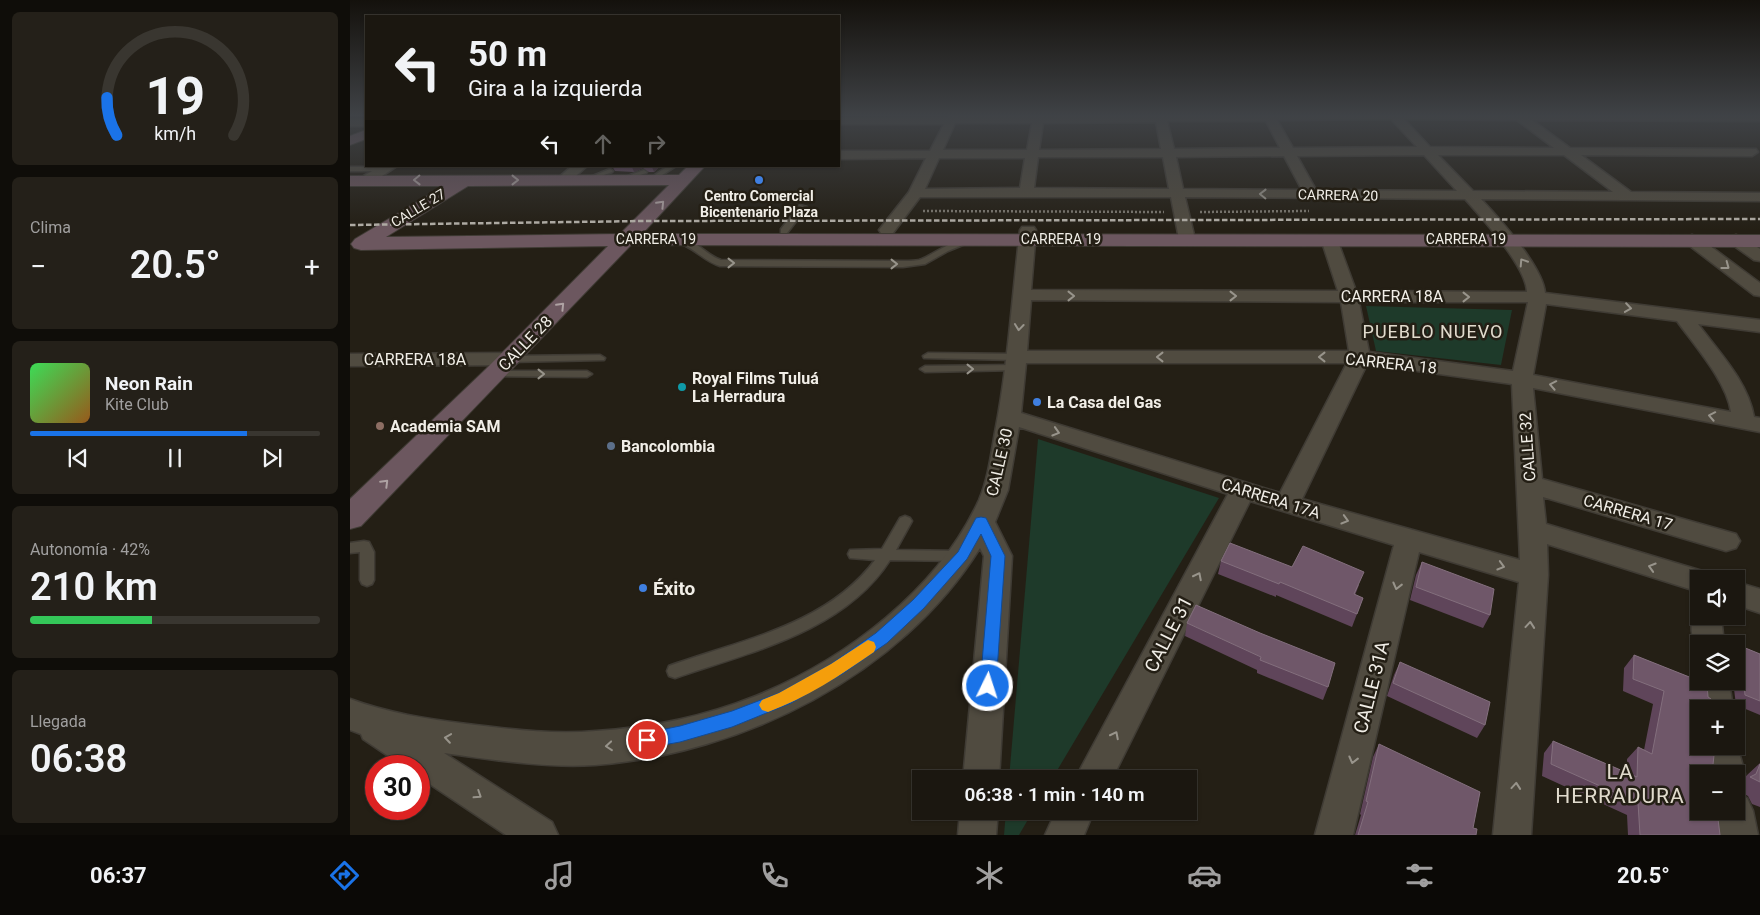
<!DOCTYPE html>
<html lang="es">
<meta charset="utf-8">
<style>
body{margin:0;font-family:Roboto,sans-serif;background:#242019;color:#f1f3f6;height:100vh;display:flex;flex-direction:column;font-size:19px;white-space:nowrap}
*{box-sizing:border-box;margin:0}
p{font-size:16px;color:#a09f9f}
.icon{flex:none;width:28px;height:28px;fill:none;stroke:currentColor;stroke-width:2;stroke-linecap:round;stroke-linejoin:round}
.map{position:relative;flex:1;overflow:hidden}
.details{display:flex;flex-direction:column;gap:12px;padding:12px;background:#0f0d09;width:350px}
.details>*{flex:none}
.top-card{position:absolute;left:15px;top:15px;width:475px;height:152px;border-radius:0px;box-shadow:0 1px 4px #0004,0 0 0 1px #393630;background:#1b1710;color:#f1f3f6;overflow:hidden}
.tools{position:absolute;left:1340px;top:570px;display:grid;gap:10px}
.tools a{display:grid;place-items:center;width:55px;height:55px;border-radius:0px;background:#1b1710;box-shadow:0 1px 4px #0004,0 0 0 1px #393630;font-size:25px}
.speed{position:absolute;left:15px;top:755px;display:flex;gap:10px;font-size:25px;font-weight:700;text-align:center}
.speed>*{display:grid;place-content:center;width:65px;height:65px;border-radius:50%;background:#1b1710;box-shadow:0 1px 4px #0004,0 0 0 1px #393630;line-height:1}
.speed .limit{border:8px solid #d22;background:#fff;color:#111}
.pin{position:absolute;display:grid;place-items:center;width:42px;height:42px;color:#fff;margin:-21px;border:2px solid #fff;border-radius:50%;box-shadow:0 1px 5px #0007}
.me{position:absolute;width:55px;margin:-28px;rotate:4deg;stroke-linejoin:round;filter:drop-shadow(0 0 4px #0008)}
.turn{display:flex;align-items:center;gap:18px;height:105px;padding:0 20px;font-size:22px}
.turn .icon{width:65px;height:65px;stroke-width:2.5}
.turn b{display:block;font-size:35px;line-height:42px}
.lanes{display:flex;align-items:center;height:48px;padding:0 20px;background:#0003;justify-content:center;gap:25px;direction:ltr}
.lanes .off{opacity:.35}
.big{font-size:38px;font-weight:600;line-height:1.1}
.details .card{flex:1;display:flex;flex-direction:column;justify-content:center;gap:8px;min-width:0;padding:0 18px;border-radius:8px;background:#242019}
.details .dial{align-items:center;gap:0}
.dial svg{height:130px;overflow:visible;fill:none;stroke:#393630;stroke-width:7;stroke-linecap:round;text-anchor:middle}
.dial text{fill:#f1f3f6;stroke:none}
.song{display:flex;align-items:center;gap:15px}
.cover{width:60px;height:60px;border-radius:8px;background:linear-gradient(135deg,hsl(130 70% 55%),hsl(30 70% 35%))}
.played{height:5px;border-radius:2px;background:linear-gradient(90deg,#1a73e8 75%,#393630 75%)}
.keys{display:flex;justify-content:space-around;direction:ltr}
.heat{display:flex;justify-content:space-between;align-items:center;font-size:28px;direction:ltr}
.charge{height:8px;border-radius:4px;background:linear-gradient(90deg,#34c759 42%,#393630 0)}
.trip{position:absolute;left:562px;top:770px;width:285px;height:50px;border-radius:0px;background:#1b1710;box-shadow:0 1px 4px #0004,0 0 0 1px #393630;font-weight:600;line-height:50px;text-align:center}
.tab-bar{display:flex;height:80px;justify-content:space-around;align-items:center;background:#0b0906;color:#a09f9f}
.tab-bar .icon{width:35px;height:35px}
.tab-bar .current{color:#1a73e8}
.tab-bar b{font-size:22px;color:#f1f3f6}
main{display:flex;flex:1;min-height:0}
.map>svg:first-child{display:block}
.green{fill:#1e3a2a}
.lines{fill:none;stroke-linecap:round;stroke-linejoin:round}
.lane-casing{stroke:#3f3b34;stroke-width:3}
.street-casing{stroke:#3f3b34;stroke-width:3}
.secondary-casing{stroke:#3f3b34;stroke-width:2}
.path{stroke:#7e7a71;stroke-width:2.5;stroke-dasharray:2 2;stroke-linecap:butt}
.lane{fill:#504b40;fill-rule:evenodd}
.street{fill:#504b40;fill-rule:evenodd}
.secondary{fill:#6c575f;fill-rule:evenodd}
.rail{stroke:#b4b0a8;stroke-width:2.5;stroke-dasharray:5.5 2.5;stroke-linecap:butt}
.wall{fill:#5f455a}
.shaded-wall{fill:#412e38}
.building{fill:#6f5769;stroke:#836f7d}
.oneway{stroke:#aea2a3}
.oneway2{stroke:#98948b}
.route{fill:#1a73e8;stroke:#114b97}
.slow{fill:#f59e0b}
.shop-dot{fill:#3f7fe0;stroke:#241f15;stroke-width:2}
.culture-dot{fill:#0f9aa8;stroke:#241f15;stroke-width:2}
.education-dot{fill:#8d6e63;stroke:#241f15;stroke-width:2}
.service-dot{fill:#5c6f8a;stroke:#241f15;stroke-width:2}
.labels{text-anchor:middle;stroke-width:5;stroke-linejoin:round;paint-order:stroke}
.far-street-label{font-size:14px;fill:#f1eee7;stroke:#241f15}
.far-poi-label{font-size:14px;font-weight:bold;fill:#f1eee7;stroke:#241f15}
.street-label{font-size:16px;fill:#f1eee7;stroke:#241f15}
.poi-label{font-size:16px;font-weight:bold;fill:#f1eee7;stroke:#241f15;text-anchor:start}
.neighbourhood-label{font-size:18px;letter-spacing:1px;fill:#e1dbcd;stroke:#241f15}
.near-poi-label{font-size:19px;font-weight:bold;fill:#f1eee7;stroke:#241f15;text-anchor:start}
.near-street-label{font-size:19px;fill:#f1eee7;stroke:#241f15}
.near-neighbourhood-label{font-size:21px;letter-spacing:1px;fill:#e1dbcd;stroke:#241f15}
</style>
<main>
<section class="details">
<div class="card dial"><svg viewBox="0 0 100 80">
<path d="M14 69A42 42 0 1 1 86 69"/>
<path d="M14 69A42 42 0 0 1 8 46" stroke="#1a73e8"/>
<text x="50" y="56" font-size="32" font-weight="700">19</text>
<text x="50" y="72" font-size="11">km/h</text>
</svg></div>
<div class="card"><p>Clima</p>
<div class="heat"><a>−</a><b class="big">20.5°</b><a>+</a></div>
</div>
<div class="card">
<div class="song"><i class="cover"></i><div><b>Neon Rain</b><p>Kite Club</p></div></div>
<div class="played"></div>
<div class="keys"><svg class="icon" aria-label="previous" viewBox="0 0 24 24"><path d="M18 5L8 12l10 7zM5 5v14"/></svg><svg class="icon" aria-label="pause" viewBox="0 0 24 24"><path d="M8 5v14M16 5v14"/></svg><svg class="icon" aria-label="next" viewBox="0 0 24 24"><path d="M6 5l10 7-10 7zM19 5v14"/></svg></div>
</div>
<div class="card"><p>Autonomía · 42%</p><b class="big">210 km</b><div class="charge"></div></div>
<div class="card"><p>Llegada</p><b class="big">06:38</b></div>
</section>
<div class="map">
<svg width="1410" height="835" viewBox="0 0 1410 835">
<rect width="100%" height="100%" fill="#241f15"/>
<!-- green -->
<g class="green">
<path d="M1016,306L1162,310L1151,365L1026,351Z"/>
<path d="M688,439L869,498L702,779H659Z"/>
<path d="M656,811H683L669,835H654Z"/>
</g>
<g class="lines">
<!-- lane casing -->
<g class="lane-casing">
<g id="lane">
<path d="M318,166H326L303,181H299V179Z"/>
<path d="M0,167H36L39,169L36,171H0Z"/>
<path d="M260,169L263,171L262,172L238,181L233,180Z"/>
<path d="M294,170L297,172L296,173L270,182L267,180Z"/>
<path d="M450,205L457,207L437,233H431V229Z"/>
<path d="M326,238C345,237 355,255 371,260L553,261C558,261 564,261 569,260C581,257 608,234 620,242L598,251L575,264L553,267L370,266C353,261 343,246 326,242Z"/>
<path d="M578,353L666,354L671,357L666,360L574,358L573,356Z"/>
<path d="M250,355L255,358L254,360L160,362L155,359L160,356Z"/>
<path d="M665,365L670,368L669,370L575,372L570,369L575,366Z"/>
<path d="M145,371H237L242,374L237,377L141,376L140,374Z"/>
<path d="M555,516L560,518L562,521L546,550L611,551L616,552L618,556L616,560L611,561L540,560C494,632 400,652 325,678L319,676L317,671L319,666C391,640 477,625 525,560L500,558L498,554L500,550L532,549L550,518Z"/>
<path d="M14,541L19,542L24,552V580L22,584L17,586L12,584L10,580V552L0,553V543Z"/>
</g>
</g>
<!-- street casing -->
<g class="street-casing">
<g id="street">
<path d="M599,114H609L608,116H683L684,114H694V116L805,114L1410,115V121L1182,120L1220,148L1406,149L1408,152L1402,156L1231,155L1281,192L1410,193V201L1131,199C1149,218 1193,267 1195,293L1410,320V332L1348,324C1369,352 1398,382 1404,417L1410,418V432L1183,388L1192,479L1386,534L1390,541L1386,548L1376,551L1193,497L1196,524L1359,573L1362,579H1349V592L1197,544L1198,575L1181,835H1143L1169,582L1069,552L1003,835H965L1044,545L900,501L762,779H725L878,494L669,427L658,490L645,522L662,556L649,779H613L634,556L630,548C551,675 392,754 245,765C194,768 144,760 94,753L202,822L208,835H156L69,777V766H53L13,739L11,734L0,730V699C38,713 77,719 117,724C159,729 202,735 246,731C299,728 356,716 406,696C496,659 588,590 629,500C638,479 641,455 645,432C658,365 662,298 670,230L672,227H684L686,230L681,290L988,291L971,239L973,236H985L987,239L1006,291L1177,292C1176,266 1132,218 1115,199L835,197L845,239L843,242H831L829,239L821,197H570L543,233H531L529,230L559,192L576,158L489,159V151H580L594,124H489V118L597,117ZM1041,119L1067,147L943,148L927,120ZM1054,119L1167,120L1204,148L1080,147ZM817,121H916L930,148L824,149ZM806,122L811,149L689,150L693,123ZM605,123H682L677,150H593ZM1074,155L1107,191L966,190L947,156ZM1088,155H1214L1263,192L1123,191ZM934,156L952,190L833,189L826,157ZM688,157H813L819,189L684,188ZM589,158H675L670,188L575,189ZM681,300L991,302L999,351H677ZM1009,302H1178L1163,371L1019,352ZM1196,304L1327,321C1345,346 1377,382 1381,412L1183,375ZM676,363H997L930,493L671,413ZM1017,364L1162,384L1170,560L952,499Z"/>
<rect x="0" y="120" width="16" height="6"/>
<path d="M31,166H47L20,184H10L8,181L10,178Z"/>
<path d="M222,166H237L218,183H208L206,180Z"/>
<path d="M1342,235L1348,237L1410,283V296L1404,295L1336,243L1334,240L1336,237Z"/>
<path d="M1386,235L1392,237L1410,249V261L1404,260L1380,243L1378,240L1380,237Z"/>
<path d="M160,353L167,355L170,359L167,363L160,365L0,366V354Z"/>
<path d="M1386,582L1410,589V613L1386,605Z"/>
<path d="M1349,606V616H1371L1374,644H1349V653C1341,641 1339,621 1345,607Z"/>
<path d="M1349,677V681H1379L1383,709H1349L1347,681Z"/>
<path d="M1386,741L1395,774L1390,786L1386,788V774H1359L1354,746H1386Z"/>
<path d="M1386,793L1397,798L1403,811L1408,835H1370L1366,811H1386Z"/>
<path d="M610,811H648L646,835H608Z"/>
<path d="M706,811H744L734,835H695Z"/>
</g>
</g>
<!-- secondary casing -->
<g class="secondary-casing">
<g id="secondary">
<path d="M16,130V139L0,145V136Z"/>
<path d="M338,166H355L292,234L1410,235V247L281,245L11,526L0,529V499L136,369L258,246L11,250L4,248L1,244L5,239L94,186H0V176L329,175ZM319,185L270,234L36,237L118,186Z"/>
</g>
</g>
<!-- path -->
<g class="path">
<path d="M573,211L814,212"/>
<path d="M850,212L959,211"/>
</g>
<!-- lane -->
<use href="#lane" class="lane"/>
<!-- street -->
<use href="#street" class="street"/>
<!-- secondary -->
<use href="#secondary" class="secondary"/>
<!-- rail -->
<path class="rail" d="M0,225L294,221L1410,219"/>
</g>
<!-- wall -->
<g class="wall">
<path d="M262,166H310L304,172H299L293,168L284,172L265,171Z"/>
<path d="M871,561L942,567L1009,585L1005,595L1013,598L1002,627L926,595V597L868,574Z"/>
<path d="M1072,562L1140,615L1133,628L1060,600L1066,575Z"/>
<path d="M837,623L978,687L973,700L907,673V670L835,636Z"/>
<path d="M1388,645L1410,654V715L1386,705L1383,681H1386V647Z"/>
<path d="M1284,655L1349,681V774L1370,835H1278L1277,815L1192,776L1194,753L1203,741L1277,773V759L1288,747L1294,750L1303,704L1273,691L1274,668Z"/>
<path d="M1050,662L1135,725L1127,738L1037,696L1044,675Z"/>
<path d="M1029,744L1123,828L1126,835H1005L1011,815L1010,814L1023,757Z"/>
<path d="M1410,763V807L1402,804L1398,796L1386,790L1393,783L1396,776Z"/>
</g>
<!-- shaded-wall -->
<g class="shaded-wall">
<path d="M285,166H293V168L284,172L282,167Z"/>
<path d="M303,166H310L304,172L302,167Z"/>
</g>
<!-- building -->
<g class="building">
<path d="M263,166H285L282,167Z"/>
<path d="M880,543L942,567L953,546L1014,572L1004,594L1013,598L1007,614L930,582L929,584L871,561Z"/>
<path d="M1072,562L1144,589L1140,615L1066,587Z"/>
<path d="M846,605L910,633L985,663L978,687L910,660L911,657L837,623Z"/>
<path d="M1388,645L1410,654V701L1395,695L1392,667L1388,665Z"/>
<path d="M1284,655L1357,684L1358,697L1361,699V709H1349V746H1365L1362,774H1349V811H1367L1370,835H1290L1288,803L1201,764L1203,741L1287,777L1288,747L1302,754L1314,691L1283,679Z"/>
<path d="M1050,662L1140,702L1135,725L1043,683Z"/>
<path d="M1029,744L1130,792L1123,828L1127,829L1126,835H1008L1018,802L1016,801Z"/>
<path d="M1410,764V782L1400,777L1406,774Z"/>
</g>
<!-- one-way arrows -->
<defs><path id="oneway-chevron" d="M-2-3.5L2.5 0L-2 3.5" fill="none" stroke-width="1.6" stroke-linecap="round" stroke-linejoin="round" transform="scale(1.25)"/></defs>
<g class="oneway">
<use href="#oneway-chevron" transform="translate(67 180) rotate(179)"/>
<use href="#oneway-chevron" transform="translate(165 180)"/>
<use href="#oneway-chevron" transform="translate(311 204) rotate(-46)"/>
<use href="#oneway-chevron" transform="translate(211 306) rotate(-46)"/>
<use href="#oneway-chevron" transform="translate(35 483) rotate(-45)"/>
</g>
<g class="oneway2">
<use href="#oneway-chevron" transform="translate(913 194) rotate(-179)"/>
<use href="#oneway-chevron" transform="translate(1173 262) rotate(-123)"/>
<use href="#oneway-chevron" transform="translate(381 263)"/>
<use href="#oneway-chevron" transform="translate(544 264)"/>
<use href="#oneway-chevron" transform="translate(1376 266) rotate(37)"/>
<use href="#oneway-chevron" transform="translate(721 296)"/>
<use href="#oneway-chevron" transform="translate(883 296)"/>
<use href="#oneway-chevron" transform="translate(1116 297)"/>
<use href="#oneway-chevron" transform="translate(1278 308) rotate(8)"/>
<use href="#oneway-chevron" transform="translate(669 327) rotate(96)"/>
<use href="#oneway-chevron" transform="translate(810 357) rotate(-180)"/>
<use href="#oneway-chevron" transform="translate(972 357) rotate(-180)"/>
<use href="#oneway-chevron" transform="translate(620 369)"/>
<use href="#oneway-chevron" transform="translate(191 374)"/>
<use href="#oneway-chevron" transform="translate(1203 385) rotate(-169)"/>
<use href="#oneway-chevron" transform="translate(1362 416) rotate(-169)"/>
<use href="#oneway-chevron" transform="translate(706 432) rotate(17)"/>
<use href="#oneway-chevron" transform="translate(995 520) rotate(16)"/>
<use href="#oneway-chevron" transform="translate(1151 566) rotate(16)"/>
<use href="#oneway-chevron" transform="translate(1302 567) rotate(-163)"/>
<use href="#oneway-chevron" transform="translate(848 576) rotate(-63)"/>
<use href="#oneway-chevron" transform="translate(1047 586) rotate(104)"/>
<use href="#oneway-chevron" transform="translate(1180 625) rotate(-85)"/>
<use href="#oneway-chevron" transform="translate(765 735) rotate(-63)"/>
<use href="#oneway-chevron" transform="translate(98 738) rotate(-172)"/>
<use href="#oneway-chevron" transform="translate(259 746) rotate(175)"/>
<use href="#oneway-chevron" transform="translate(1003 760) rotate(104)"/>
<use href="#oneway-chevron" transform="translate(1166 786) rotate(-85)"/>
<use href="#oneway-chevron" transform="translate(128 795) rotate(33)"/>
</g>
<!-- sky -->
<linearGradient id="sky" x2="0" y2="1"><stop stop-color="#14110c"/><stop offset="0.5" stop-color="#3f4246"/><stop offset="1" stop-color="#3f4246" stop-opacity="0"/></linearGradient>
<rect width="1410" height="230" fill="url(#sky)"/>
<!-- route -->
<path class="route" d="M631,517L636,518L655,556L646,686L644,691L638,693L632,691L630,686L641,556L631,534L617,559L574,608L537,643L492,674L441,703L382,727L330,742L297,748L291,746L288,740L291,734L330,726L382,711L429,693L481,664L526,633L563,600L608,552L626,518Z"/>
<!-- slow -->
<path class="slow" d="M518,640L524,642L526,647L524,652C491,675 456,698 418,712L412,710L409,705L412,700L429,693L481,664Z"/>
<!-- markers -->
<g class="shop-dot">
<circle cx="409" cy="180" r="5"/>
<circle cx="687" cy="402" r="5"/>
<circle cx="293" cy="588" r="5"/>
</g>
<circle class="culture-dot" cx="332" cy="387" r="5"/>
<circle class="education-dot" cx="30" cy="426" r="5"/>
<circle class="service-dot" cx="261" cy="446" r="5"/>
<g class="labels">
<!-- far-street labels -->
<g class="far-street-label">
<text transform="translate(988 195) rotate(1)" y="5">CARRERA 20</text>
<text transform="translate(68 208) rotate(-31)" y="5">CALLE 27</text>
<text x="306" y="244">CARRERA 19</text>
<text x="711" y="244">CARRERA 19</text>
<text x="1116" y="244">CARRERA 19</text>
</g>
<!-- far-poi labels -->
<g class="far-poi-label">
<text x="409" y="201">Centro Comercial<tspan x="409" dy="16">Bicentenario Plaza</tspan></text>
</g>
<!-- street labels -->
<g class="street-label">
<text x="1042" y="302">CARRERA 18A</text>
<text transform="translate(175 343) rotate(-46)" y="6">CALLE 28</text>
<text x="65" y="365">CARRERA 18A</text>
<text transform="translate(1041 363) rotate(6)" y="6">CARRERA 18</text>
<text transform="translate(1177 447) rotate(-94)" y="6">CALLE 32</text>
<text transform="translate(649 462) rotate(-77)" y="6">CALLE 30</text>
<text transform="translate(921 498) rotate(17)" y="6">CARRERA 17A</text>
<text transform="translate(1278 512) rotate(16)" y="6">CARRERA 17</text>
</g>
<!-- poi labels -->
<g class="poi-label">
<text x="342" y="384">Royal Films Tuluá<tspan x="342" dy="18">La Herradura</tspan></text>
<text x="697" y="408">La Casa del Gas</text>
<text x="40" y="432">Academia SAM</text>
<text x="271" y="452">Bancolombia</text>
</g>
<!-- neighbourhood labels -->
<g class="neighbourhood-label">
<text x="1083" y="338">PUEBLO NUEVO</text>
</g>
<!-- near-poi labels -->
<g class="near-poi-label">
<text x="303" y="595">Éxito</text>
</g>
<!-- near-street labels -->
<g class="near-street-label">
<text transform="translate(818 634) rotate(-63)" y="7">CALLE 31</text>
<text transform="translate(1021 687) rotate(-76)" y="7">CALLE 31A</text>
</g>
<!-- near-neighbourhood labels -->
<g class="near-neighbourhood-label">
<text x="1270" y="779">LA<tspan x="1270" dy="24">HERRADURA</tspan></text>
</g>
</g>
</svg>
<div class="tools">
<a><svg class="icon" aria-label="sound" viewBox="0 0 24 24"><path d="M4 9h4l5-4v14l-5-4H4zM17 9q2 3 0 6"/></svg></a>
<a><svg class="icon" aria-label="layers" viewBox="0 0 24 24"><path d="M12 4l9 5-9 5-9-5zM3 14l9 5 9-5"/></svg></a>
<a>+</a>
<a>−</a>
</div>
<div class="speed"><div class="limit">30</div></div>
<div class="pin" style="left:297px;top:740px;background:#d93025"><svg class="icon" aria-label="arrive" viewBox="0 0 24 24"><path d="M6 21V4h12l-3 4 3 4H6"/></svg></div>
<svg class="me" style="left:638px;top:686px" viewBox="-20 -20 40 40"><circle r="17" fill="#1a73e8" stroke="#fff" stroke-width="3"/><path d="M0-11L8 9 0 5-8 9z" fill="#fff"/></svg>
<div class="trip">06:38 · 1 min · 140 m</div>
<div class="top-card">
<div class="turn"><svg class="icon" aria-label="left" viewBox="0 0 24 24"><path d="M17 20v-9H6M10 6l-5 5 5 5"/></svg><div><b>50 m</b>Gira a la izquierda</div></div>
<div class="lanes"><svg class="icon" aria-label="left" viewBox="0 0 24 24"><path d="M17 20v-9H6M10 6l-5 5 5 5"/></svg><svg class="icon off" aria-label="ahead" viewBox="0 0 24 24"><path d="M12 20V5M6 11l6-6 6 6"/></svg><svg class="icon off" aria-label="right" viewBox="0 0 24 24"><path d="M7 20v-9h11M14 6l5 5-5 5"/></svg></div>
</div>
</div>
</main>
<nav class="tab-bar">
<b>06:37</b>
<svg class="icon current" aria-label="directions" viewBox="0 0 24 24"><path d="M12 3l9 9-9 9-9-9zM9 14v-3h6M13 9l2 2-2 2"/></svg>
<svg class="icon" aria-label="music" viewBox="0 0 24 24"><path d="M9 18V5l10-2v13"/><circle cx="6" cy="18" r="3"/><circle cx="16" cy="16" r="3"/></svg>
<svg class="icon" aria-label="phone" viewBox="0 0 24 24"><path d="M5 4h4l2 5-3 2q2 4 5 5l2-3 5 2v4C11 20 4 13 5 4z"/></svg>
<svg class="icon" aria-label="climate" viewBox="0 0 24 24"><path d="M12 3v18M4 7l16 10M4 17L20 7"/></svg>
<svg class="icon" aria-label="car" viewBox="0 0 24 24"><path d="M5 17H2v-5l4-1 3-4h7l3 4 3 1v5h-3M9 17h6M6 11h13"/><circle cx="7" cy="17" r="2"/><circle cx="17" cy="17" r="2"/></svg>
<svg class="icon" aria-label="filters" viewBox="0 0 24 24"><path d="M4 7h16M4 17h16"/><circle cx="9" cy="7" r="2"/><circle cx="15" cy="17" r="2"/></svg>
<b>20.5°</b>
</nav>
